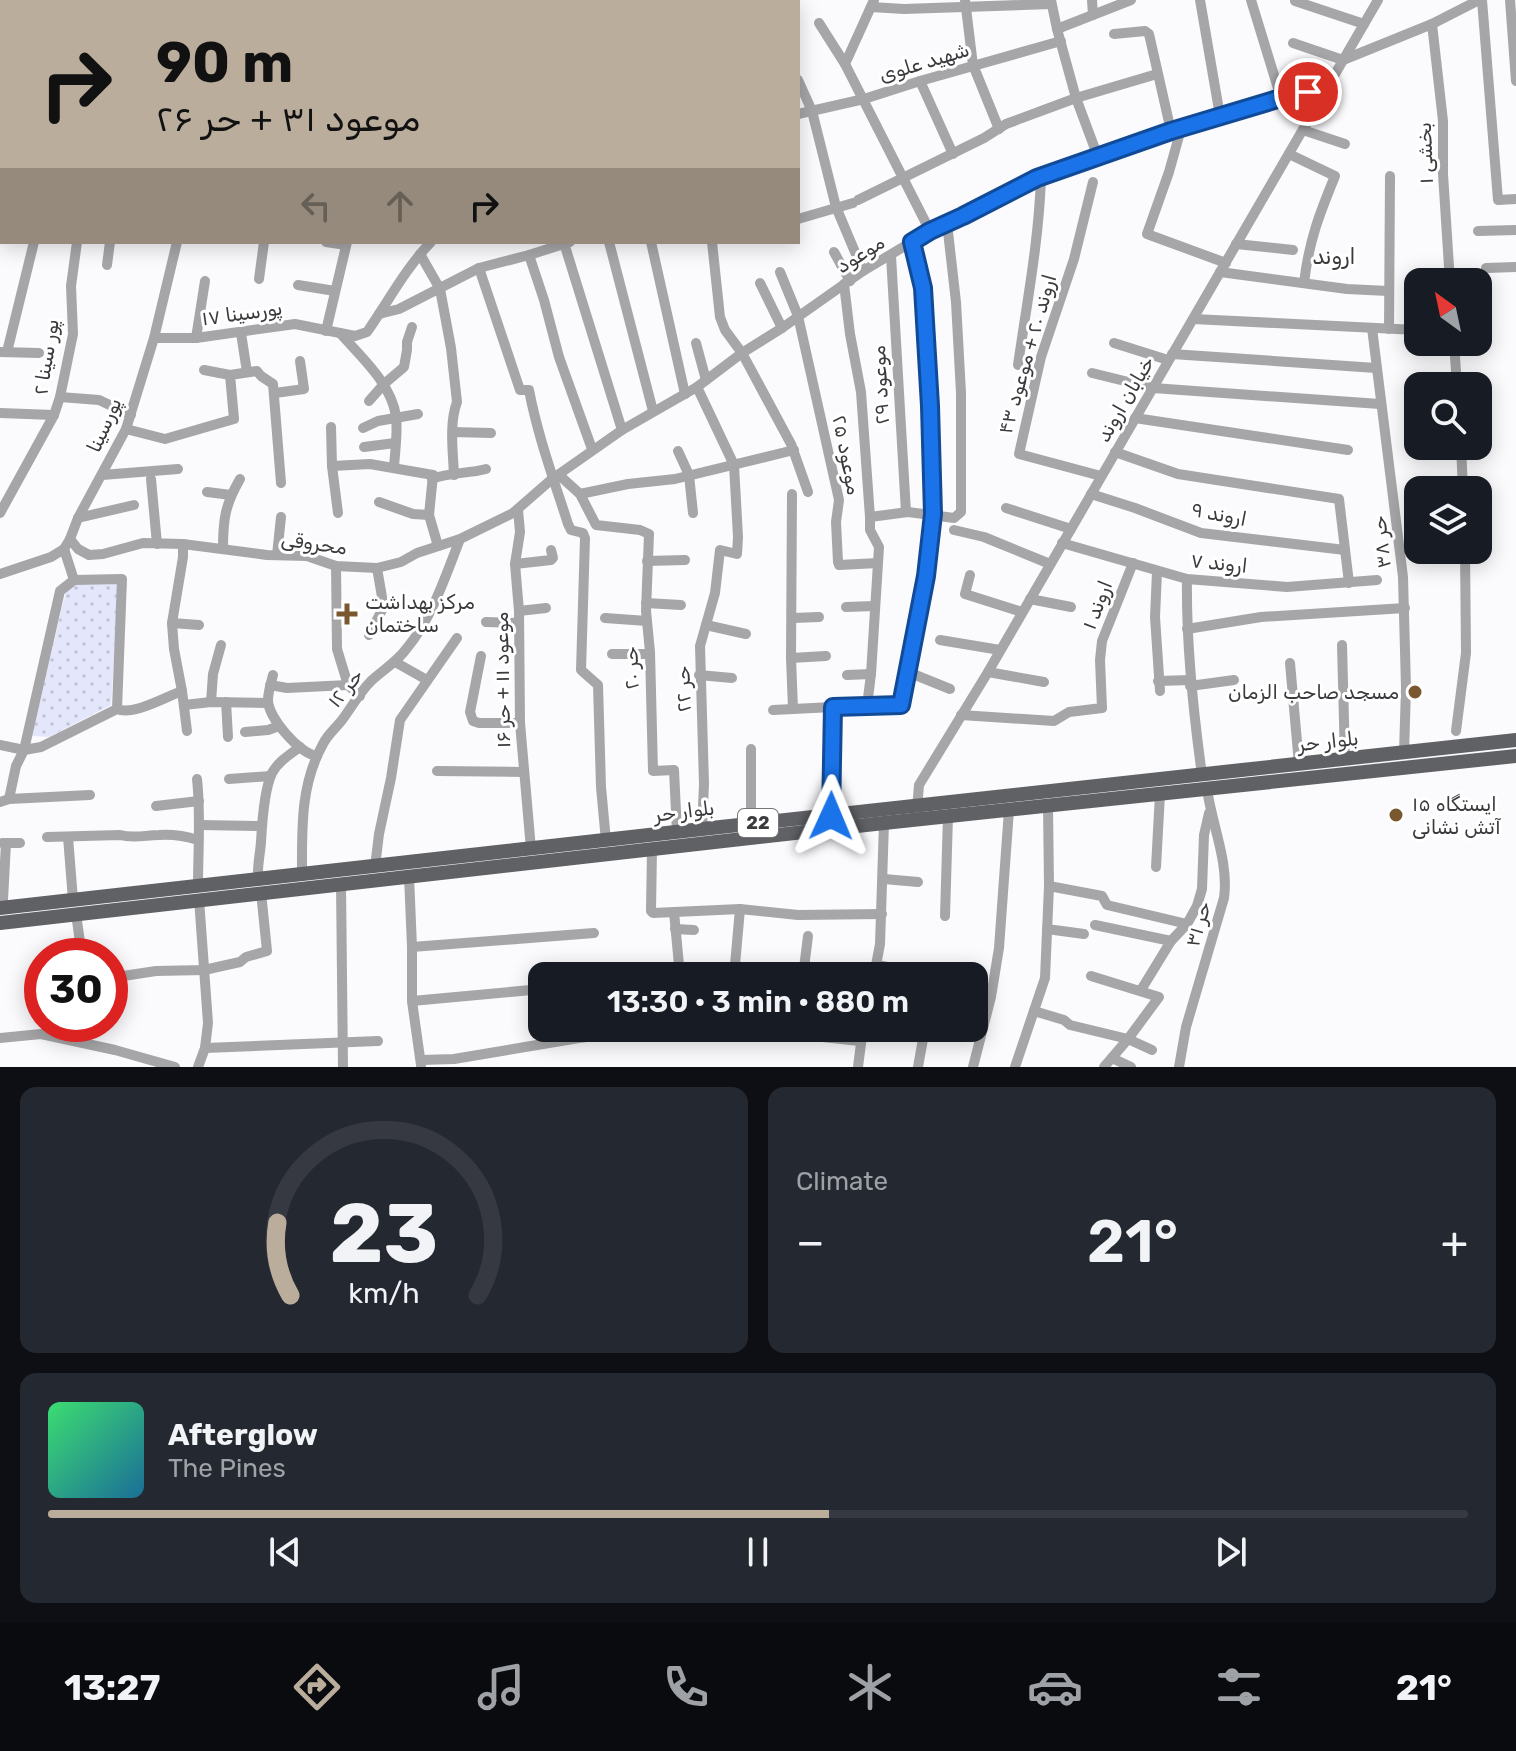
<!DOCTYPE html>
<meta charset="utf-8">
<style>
body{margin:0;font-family:Rubik,"Noto Sans Arabic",sans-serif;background:#242831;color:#f1f3f6;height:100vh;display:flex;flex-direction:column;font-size:30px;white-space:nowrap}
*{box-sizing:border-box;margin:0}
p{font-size:26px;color:#9ea1a6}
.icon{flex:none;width:44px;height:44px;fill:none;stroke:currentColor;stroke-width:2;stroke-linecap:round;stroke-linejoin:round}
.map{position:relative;height:1067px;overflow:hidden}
.panel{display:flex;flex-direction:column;gap:20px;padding:20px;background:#0d0f14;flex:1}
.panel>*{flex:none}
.top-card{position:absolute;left:0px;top:0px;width:800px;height:244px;box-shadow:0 4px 20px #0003;background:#bbad9c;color:#111;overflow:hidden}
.needle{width:52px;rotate:327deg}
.fabs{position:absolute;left:1404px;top:268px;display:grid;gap:16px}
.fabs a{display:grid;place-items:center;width:88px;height:88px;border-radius:16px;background:#171b24;box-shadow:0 4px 20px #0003;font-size:40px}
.speed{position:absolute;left:24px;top:938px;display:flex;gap:16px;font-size:40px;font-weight:700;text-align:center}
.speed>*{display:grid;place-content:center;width:104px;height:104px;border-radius:50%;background:#171b24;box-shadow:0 4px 20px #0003;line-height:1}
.speed .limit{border:12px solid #d22;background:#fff;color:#111}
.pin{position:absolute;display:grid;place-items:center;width:68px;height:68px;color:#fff;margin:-34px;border:4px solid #fff;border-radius:50%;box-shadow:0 2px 8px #0007}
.me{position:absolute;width:88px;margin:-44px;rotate:1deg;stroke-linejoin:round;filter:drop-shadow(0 0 6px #0008)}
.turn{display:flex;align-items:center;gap:28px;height:168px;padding:0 24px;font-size:36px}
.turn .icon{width:104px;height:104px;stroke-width:2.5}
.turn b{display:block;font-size:56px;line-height:68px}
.lanes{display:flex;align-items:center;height:76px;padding:0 24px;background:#0003;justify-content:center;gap:40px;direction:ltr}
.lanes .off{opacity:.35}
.big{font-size:60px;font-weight:600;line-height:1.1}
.panel .card{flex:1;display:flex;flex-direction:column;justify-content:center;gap:12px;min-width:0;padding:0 28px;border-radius:16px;background:#242831}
.panel .dial{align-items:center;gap:0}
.dial svg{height:208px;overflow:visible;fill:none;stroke:#363941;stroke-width:7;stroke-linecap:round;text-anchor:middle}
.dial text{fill:#f1f3f6;stroke:none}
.song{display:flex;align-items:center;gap:24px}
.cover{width:96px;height:96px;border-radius:12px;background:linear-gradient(135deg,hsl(140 70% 55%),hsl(200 70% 35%))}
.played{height:8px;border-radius:4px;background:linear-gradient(90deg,#bbad9c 55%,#363941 55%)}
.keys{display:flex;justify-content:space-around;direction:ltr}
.heat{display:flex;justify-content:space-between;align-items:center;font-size:44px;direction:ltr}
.panel .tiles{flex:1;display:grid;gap:20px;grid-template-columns:1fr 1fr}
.card:last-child{grid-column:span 2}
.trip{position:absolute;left:528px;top:962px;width:460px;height:80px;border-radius:16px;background:#171b24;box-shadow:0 4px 20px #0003;font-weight:600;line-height:80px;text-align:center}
.dock{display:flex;height:128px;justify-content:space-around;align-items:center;background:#090b0e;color:#9ea1a6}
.dock .icon{width:56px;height:56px}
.dock .active{color:#bbad9c}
.dock b{font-size:36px;color:#f1f3f6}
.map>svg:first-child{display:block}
.park{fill:url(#park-dots)}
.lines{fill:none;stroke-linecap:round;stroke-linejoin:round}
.minor{stroke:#a6a6a9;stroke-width:10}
.major{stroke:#606165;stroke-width:14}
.route-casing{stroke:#114b97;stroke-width:20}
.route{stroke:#1a73e8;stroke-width:14}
.poi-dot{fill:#79582f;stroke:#fff;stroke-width:3}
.labels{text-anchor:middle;stroke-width:6;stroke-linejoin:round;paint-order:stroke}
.shield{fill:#fff;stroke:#767678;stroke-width:2}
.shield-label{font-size:18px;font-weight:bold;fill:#3b3b3e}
.street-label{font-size:20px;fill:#3b3b3e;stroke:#fff}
.poi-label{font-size:20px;fill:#3b3b3e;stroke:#fff;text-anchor:start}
.neighbourhood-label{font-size:22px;fill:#3b3b3e;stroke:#fff}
</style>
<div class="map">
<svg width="1516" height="1067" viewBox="0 0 1516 1067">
<defs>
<pattern id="park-dots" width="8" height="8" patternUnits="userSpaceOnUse" patternTransform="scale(2)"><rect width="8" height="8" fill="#e4e6fb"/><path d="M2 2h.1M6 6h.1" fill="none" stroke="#c4c6d8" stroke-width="1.8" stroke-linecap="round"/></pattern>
</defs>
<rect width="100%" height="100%" fill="#fbfbfe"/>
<!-- park -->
<path class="park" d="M81,582L119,584L111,705L49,737L32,736L62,607L67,589Z"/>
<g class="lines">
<!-- minor -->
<g class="minor">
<path d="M719,0L722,2"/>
<path d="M761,0L762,2"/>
<path d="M874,0L845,64L930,231"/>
<path d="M965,0L973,65L999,129"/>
<path d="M1051,0L1057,29L1076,98L1098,157"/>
<path d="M1092,0L1093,15"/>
<path d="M1200,0L1220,116"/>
<path d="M1251,0L1281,98"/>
<path d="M1482,0L1498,200L1516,199"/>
<path d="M1510,0L1516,81"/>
<path d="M1295,1L1364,24"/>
<path d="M136,2L137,0"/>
<path d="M216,2V0"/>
<path d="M301,2V0"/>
<path d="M371,2L372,0"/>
<path d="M417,2L418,0"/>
<path d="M447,2V0"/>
<path d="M486,2V0"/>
<path d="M527,2V0"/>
<path d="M599,2L621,0L622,2"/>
<path d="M733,2L734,0"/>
<path d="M871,7L904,9L1051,4"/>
<path d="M819,23L845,64"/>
<path d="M1432,24L1443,121V174L1450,282"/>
<path d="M0,26H2"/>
<path d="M1057,29L1131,0"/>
<path d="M1114,34L1145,31L1149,34L1171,131"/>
<path d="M1293,43L1343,60L1432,24L1479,0"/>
<path d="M0,76H2"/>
<path d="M798,80L812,111L836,207L863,271"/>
<path d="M920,81L953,154"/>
<path d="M0,100L2,101"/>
<path d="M798,114L864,99L920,81L1061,41"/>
<path d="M1181,129L1169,172L1147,234L1226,263"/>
<path d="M1303,130L1345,144"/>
<path d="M1289,154L1335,176C1319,215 1309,241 1304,283"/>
<path d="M0,161L2,162"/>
<path d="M1093,182L1074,259L1041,357L1019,454L1101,476"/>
<path d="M858,200L984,138L1006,124L1076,98L1157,74"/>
<path d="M798,219L853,203"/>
<path d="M1478,231L1516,230"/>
<path d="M326,242L346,245"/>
<path d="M609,242L653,411"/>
<path d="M651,242L685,394"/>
<path d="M712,242L720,317L725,330L742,353L791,444L808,492"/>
<path d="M564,243L622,430"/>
<path d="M1236,244L1293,250"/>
<path d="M834,252L850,281"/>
<path d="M420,254L440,289L451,348L457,402C449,423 453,452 454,475"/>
<path d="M529,255L544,300L559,357L592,449"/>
<path d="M891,256L906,512"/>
<path d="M107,265L110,242"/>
<path d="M479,268L520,390H529C538,437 554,480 568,524L571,530L583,533L585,538L581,670L598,685L601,787L606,841"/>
<path d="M1486,268L1516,267"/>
<path d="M780,272L798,316L839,500L836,522L838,562L839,565L878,563L879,547L870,530V517L908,512L954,518L961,512V393L956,302L947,223"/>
<path d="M1220,272L1347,289L1388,291"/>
<path d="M259,279L264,242"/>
<path d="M760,283L782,328"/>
<path d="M844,284L850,334L861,392L870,517"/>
<path d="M298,285L335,291"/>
<path d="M379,314L399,309L479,268L529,255L570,242"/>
<path d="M1193,319L1417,330"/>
<path d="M1372,328L1403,577L1406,688L1404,753"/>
<path d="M1389,329L1390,176"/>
<path d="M326,331L347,242"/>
<path d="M241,333L247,372"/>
<path d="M340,333C361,357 391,383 396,416C398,433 395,451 394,467"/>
<path d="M154,338H196L295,324L355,336L367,332C388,302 405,269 431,242"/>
<path d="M196,338L205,281"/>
<path d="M1454,342L1457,386"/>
<path d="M696,343L706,380"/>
<path d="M1114,343L1168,360"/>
<path d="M0,352L39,353"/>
<path d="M7,352L34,242"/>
<path d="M1172,354L1376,368"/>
<path d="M1018,365C1027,302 1039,240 1041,177"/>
<path d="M204,370L230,375"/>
<path d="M1092,373L1153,388L1380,404"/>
<path d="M697,387L734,465L738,537L737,554L720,550L715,593L700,646L704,784L702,829"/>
<path d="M275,393L304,389L300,361"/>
<path d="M60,397L99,400L131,415"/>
<path d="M369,401L384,384L404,367L407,350V342L412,327"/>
<path d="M0,413L54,415"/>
<path d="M1135,418L1348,450"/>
<path d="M331,427L332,466L338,513"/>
<path d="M363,428L378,421L418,414"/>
<path d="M126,429L165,439L234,419L230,375L257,371L261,376L273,384L281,483"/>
<path d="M453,432L491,433"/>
<path d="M1461,446L1463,490"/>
<path d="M364,447L395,443"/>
<path d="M678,451L689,475L693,513"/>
<path d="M1115,452L1178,474L1339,499L1349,583"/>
<path d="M332,466L370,464L433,475L429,515L438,546"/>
<path d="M102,475L178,469"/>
<path d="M559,475L580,494L596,525L640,530L649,534L646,611L650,652L653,771L674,770L677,833"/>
<path d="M151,479L157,544"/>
<path d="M432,479C449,472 468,474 486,469"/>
<path d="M207,492L231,495"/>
<path d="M580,494L628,484L675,479L794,450"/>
<path d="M792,494L791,658L793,709"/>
<path d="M1091,494L1135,508L1201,533L1345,550"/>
<path d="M379,502L413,514L429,515"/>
<path d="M1006,508L1071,529"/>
<path d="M518,510L520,532L515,564L519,611L520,723L531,849"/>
<path d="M0,513L54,415L60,397L73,334L71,286L77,242"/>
<path d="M78,518L134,505"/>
<path d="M954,530L984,537L1050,564"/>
<path d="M70,539L78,549L89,555L103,554L143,543L183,544L267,555L307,556L336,566L377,568L401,562L417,553L460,539L513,513L552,479L622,430L697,387L742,353L782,328L863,271L930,231L1037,178L1171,131L1281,98L1308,92L1324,93"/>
<path d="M1062,543L1187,579L1287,587L1377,580"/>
<path d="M183,544V557L172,623L174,649L182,691L187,731"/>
<path d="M64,549L74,580"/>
<path d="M223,549C223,519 225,505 240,479"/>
<path d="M277,555L281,517"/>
<path d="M647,561L685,560"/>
<path d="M515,564L551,560L553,558L551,550"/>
<path d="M336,566L337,649L348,685L360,696"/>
<path d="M1157,572L1155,617L1160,691"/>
<path d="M0,574L51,557L64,549L70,539L78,518L126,429L154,338L177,242"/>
<path d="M970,575L965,594L1022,612"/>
<path d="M1187,579C1186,645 1193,710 1202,775"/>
<path d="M1030,599L1071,607"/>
<path d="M646,603L681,605"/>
<path d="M846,607L875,606"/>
<path d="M519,611L546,608"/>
<path d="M605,618L647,621"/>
<path d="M793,618L819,617"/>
<path d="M486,622L518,623"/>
<path d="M172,623L199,625"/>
<path d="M706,625L746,634"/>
<path d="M1187,629L1261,617L1405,608"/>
<path d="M369,635L382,610V597L377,568"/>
<path d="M940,640L1000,650"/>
<path d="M1342,645L1345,759"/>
<path d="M612,654H650"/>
<path d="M481,656L470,712L473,721L479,723H520"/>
<path d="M791,658L826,656"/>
<path d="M395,662L427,680"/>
<path d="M1290,663L1299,764"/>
<path d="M908,672L950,689"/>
<path d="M988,672L1044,682"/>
<path d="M273,675C271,683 268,692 268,700C268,718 300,754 317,756"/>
<path d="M699,675L732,678"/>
<path d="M847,675L871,674"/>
<path d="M1158,681L1191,680"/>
<path d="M270,685L287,688L348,685"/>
<path d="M1190,686L1234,680"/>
<path d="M211,702L213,674L221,645"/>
<path d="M226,702L228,737"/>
<path d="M184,705L211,702L267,703"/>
<path d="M867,706L871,674L878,563"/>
<path d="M117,709C133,716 165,697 182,691"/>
<path d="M773,710L833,707"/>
<path d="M961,715L1054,721L1069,712L1102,708L1100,660L1102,641L1133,563"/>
<path d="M1456,731L1466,653L1465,550"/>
<path d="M245,732L268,730L279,726"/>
<path d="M0,745L24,750L41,747L117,709L122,579L74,580"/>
<path d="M751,749V824"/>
<path d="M437,771L523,772"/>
<path d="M197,779C201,815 198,850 198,886"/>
<path d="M229,779L270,776"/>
<path d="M9,799L16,766L24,750L60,591L74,580"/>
<path d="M0,802L9,799L90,795"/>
<path d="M156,806L199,801"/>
<path d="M917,809L919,785L988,672L1378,0"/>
<path d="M831,816L833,707L901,705L926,576L933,514L930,406L923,288L912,242"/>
<path d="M200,825L261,826"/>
<path d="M47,837L120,835C134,839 146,835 159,835C173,834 185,836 198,840"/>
<path d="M68,837L73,900"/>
<path d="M2,843H20"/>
<path d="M652,849L651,911L653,913L740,909L798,915L882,914"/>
<path d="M375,867L379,834L391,778L400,720L457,638"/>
<path d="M1156,867L1160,794"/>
<path d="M302,875C302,830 300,785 323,744C327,735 336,728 342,720C351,708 360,692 371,681C383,670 397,662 407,648C432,618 446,575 460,539"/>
<path d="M409,876L412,947V1001L421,1065"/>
<path d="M884,879L918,882"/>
<path d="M258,880C257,867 260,855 261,842C262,823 264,790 272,773C278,762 289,755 300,747"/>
<path d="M341,884L343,1067"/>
<path d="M1049,886L1102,896L1107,905L1187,924"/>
<path d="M3,900L6,843"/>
<path d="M674,912L680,976"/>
<path d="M76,914L82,956"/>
<path d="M945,916L948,816"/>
<path d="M1095,925L1171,941"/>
<path d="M675,929L694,930"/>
<path d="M1047,929L1084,934"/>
<path d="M412,947L594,933"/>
<path d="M877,965L935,976"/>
<path d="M734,976L740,909"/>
<path d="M803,976L808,936"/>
<path d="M874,976L880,944L884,823"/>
<path d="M1091,976L1159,997L1128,1039L1104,1067"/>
<path d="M110,978L156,971L204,970L240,962L246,957L267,951L261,892"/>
<path d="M1141,990L1171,941L1187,924L1197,906L1202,889L1204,835L1209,813"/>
<path d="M412,1001L542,989"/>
<path d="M1034,1011L1064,1020L1070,1025L1128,1039L1152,1050"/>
<path d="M714,1028L785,1033L860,1041"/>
<path d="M0,1038L41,1034L115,1050L175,1067"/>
<path d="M205,1048L378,1041"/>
<path d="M1112,1058L1131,1067"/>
<path d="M421,1060L454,1059L579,1038L654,1028"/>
<path d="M198,1067L205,1048L208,1023L199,899"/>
<path d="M858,1067L863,1028"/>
<path d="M918,1067L925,1028"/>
<path d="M973,1067L991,997L999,948L1009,810"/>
<path d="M1015,1067L1045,978L1049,886L1048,806"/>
<path d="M1179,1067L1186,1027L1224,898C1229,862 1212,825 1207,789"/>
</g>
<!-- major -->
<g class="major">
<path d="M0,908L702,829L1516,740"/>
<path d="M0,923L884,823L1516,756"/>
</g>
</g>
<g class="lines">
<!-- route casing -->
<g class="route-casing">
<path id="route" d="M831,816L833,707L901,705L926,576L933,514L930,406L923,288L912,242L930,231L963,216L1037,178L1171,131L1281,98L1308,92"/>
</g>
<!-- route -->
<use href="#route" class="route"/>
</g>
<!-- markers -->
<g class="poi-dot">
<path d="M343 602h8v8h8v8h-8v8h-8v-8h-8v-8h8z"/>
<circle cx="1415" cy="692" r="8"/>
<circle cx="1396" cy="815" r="8"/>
</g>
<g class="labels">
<!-- shield labels -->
<rect class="shield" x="738" y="809" width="40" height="28" rx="6"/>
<g class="shield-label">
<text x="758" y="829">22</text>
</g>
<!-- street labels -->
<g class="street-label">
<text transform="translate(924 62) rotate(-17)" y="7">شهید علوی</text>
<text transform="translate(1425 153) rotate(-92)" y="7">بخشی ۱</text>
<text transform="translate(860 254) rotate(-32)" y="7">موعود</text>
<text transform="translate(242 313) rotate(-8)" y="7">پورسینا ۱۷</text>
<text transform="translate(1027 354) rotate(-74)" y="7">اروند ۲۰ + موعود ۴۳</text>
<text transform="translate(46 357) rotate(-81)" y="7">پور سینا ۲</text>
<text transform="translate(880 385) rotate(-93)" y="7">موعود ۲۹</text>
<text transform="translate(1125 399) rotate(-60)" y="7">خیابان اروند</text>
<text transform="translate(104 425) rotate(-66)" y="7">پورسینا</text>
<text transform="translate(847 455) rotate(79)" y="7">موعود ۲۵</text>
<text transform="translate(1219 514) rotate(11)" y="7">اروند ۹</text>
<text transform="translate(1381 542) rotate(-96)" y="7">حر ۳۸</text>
<text transform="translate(314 543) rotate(8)" y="7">محروقی</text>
<text transform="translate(1219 563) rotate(6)" y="7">اروند ۷</text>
<text transform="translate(1097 605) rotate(-69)" y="7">اروند ۱</text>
<text transform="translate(631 668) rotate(-91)" y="7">حر ۲۰</text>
<text transform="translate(502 680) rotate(-91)" y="7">موعود ۱۱ + حر ۱۶</text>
<text transform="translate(345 688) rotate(-51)" y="7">حر ۱۲</text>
<text transform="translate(683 689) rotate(-92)" y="7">حر ۲۲</text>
<text transform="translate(1328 741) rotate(-6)" y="7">بلوار حر</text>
<text transform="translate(684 811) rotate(-7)" y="7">بلوار حر</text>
<text transform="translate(1198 924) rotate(-74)" y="7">حر ۳۱</text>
</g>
<!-- poi labels -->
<g class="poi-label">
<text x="365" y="609">مرکز بهداشت<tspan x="365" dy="23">ساختمان</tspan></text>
<text x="1399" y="699" text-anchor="end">مسجد صاحب الزمان</text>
<text x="1412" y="811">ایستگاه ۱۵<tspan x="1412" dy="23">آتش نشانی</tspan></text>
</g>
<!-- neighbourhood labels -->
<g class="neighbourhood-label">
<text x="1334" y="264">اروند</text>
</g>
</g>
</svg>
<div class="fabs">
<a><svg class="needle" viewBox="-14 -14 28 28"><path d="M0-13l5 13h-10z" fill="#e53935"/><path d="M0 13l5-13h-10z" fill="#9ea1a6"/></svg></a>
<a><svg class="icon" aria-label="search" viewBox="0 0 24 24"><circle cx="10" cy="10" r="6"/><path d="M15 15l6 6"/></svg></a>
<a><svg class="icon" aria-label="layers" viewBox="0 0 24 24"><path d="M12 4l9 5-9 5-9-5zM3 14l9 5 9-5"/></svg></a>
</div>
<div class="speed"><div class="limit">30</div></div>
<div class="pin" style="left:1308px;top:92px;background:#d93025"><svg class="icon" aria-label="arrive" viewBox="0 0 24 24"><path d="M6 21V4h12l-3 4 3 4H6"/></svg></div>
<svg class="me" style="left:831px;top:816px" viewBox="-20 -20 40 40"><path d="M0-17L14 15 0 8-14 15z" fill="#1a73e8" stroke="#fff" stroke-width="4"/></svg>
<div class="trip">13:30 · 3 min · 880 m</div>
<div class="top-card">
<div class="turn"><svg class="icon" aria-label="right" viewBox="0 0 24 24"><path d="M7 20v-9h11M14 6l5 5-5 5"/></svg><div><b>90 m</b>موعود ۳۱ + حر ۲۶</div></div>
<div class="lanes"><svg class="icon off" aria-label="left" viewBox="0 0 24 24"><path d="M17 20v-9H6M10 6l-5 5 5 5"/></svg><svg class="icon off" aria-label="ahead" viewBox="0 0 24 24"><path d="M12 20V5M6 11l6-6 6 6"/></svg><svg class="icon" aria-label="right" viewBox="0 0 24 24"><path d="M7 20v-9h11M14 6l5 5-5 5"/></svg></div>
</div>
</div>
<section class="panel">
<div class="tiles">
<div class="card dial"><svg viewBox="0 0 100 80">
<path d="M14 69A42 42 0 1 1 86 69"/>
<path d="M14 69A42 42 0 0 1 9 41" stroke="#bbad9c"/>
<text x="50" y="56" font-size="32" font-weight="700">23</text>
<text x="50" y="72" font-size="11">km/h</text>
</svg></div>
<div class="card"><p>Climate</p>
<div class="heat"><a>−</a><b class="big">21°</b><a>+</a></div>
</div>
<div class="card">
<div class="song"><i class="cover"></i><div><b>Afterglow</b><p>The Pines</p></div></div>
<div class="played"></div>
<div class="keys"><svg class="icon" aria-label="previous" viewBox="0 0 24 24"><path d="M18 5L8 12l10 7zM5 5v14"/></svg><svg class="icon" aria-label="pause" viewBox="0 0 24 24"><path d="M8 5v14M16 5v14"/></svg><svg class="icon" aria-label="next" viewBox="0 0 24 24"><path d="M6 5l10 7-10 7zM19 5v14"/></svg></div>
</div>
</div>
</section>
<nav class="dock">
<b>13:27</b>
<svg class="icon active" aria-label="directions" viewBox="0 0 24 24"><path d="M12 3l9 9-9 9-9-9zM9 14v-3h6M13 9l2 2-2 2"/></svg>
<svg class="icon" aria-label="music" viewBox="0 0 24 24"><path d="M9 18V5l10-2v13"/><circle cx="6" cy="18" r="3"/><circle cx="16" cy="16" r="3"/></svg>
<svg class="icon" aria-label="phone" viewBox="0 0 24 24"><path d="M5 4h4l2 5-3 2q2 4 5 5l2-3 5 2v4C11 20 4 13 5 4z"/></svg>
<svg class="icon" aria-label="climate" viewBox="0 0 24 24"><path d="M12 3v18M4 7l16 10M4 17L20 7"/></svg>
<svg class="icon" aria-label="car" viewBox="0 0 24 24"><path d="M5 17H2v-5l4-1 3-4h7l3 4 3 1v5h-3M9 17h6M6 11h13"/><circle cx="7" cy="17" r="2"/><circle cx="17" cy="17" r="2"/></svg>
<svg class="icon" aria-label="filters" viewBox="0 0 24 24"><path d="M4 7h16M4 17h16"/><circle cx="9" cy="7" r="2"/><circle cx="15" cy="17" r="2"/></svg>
<b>21°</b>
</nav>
